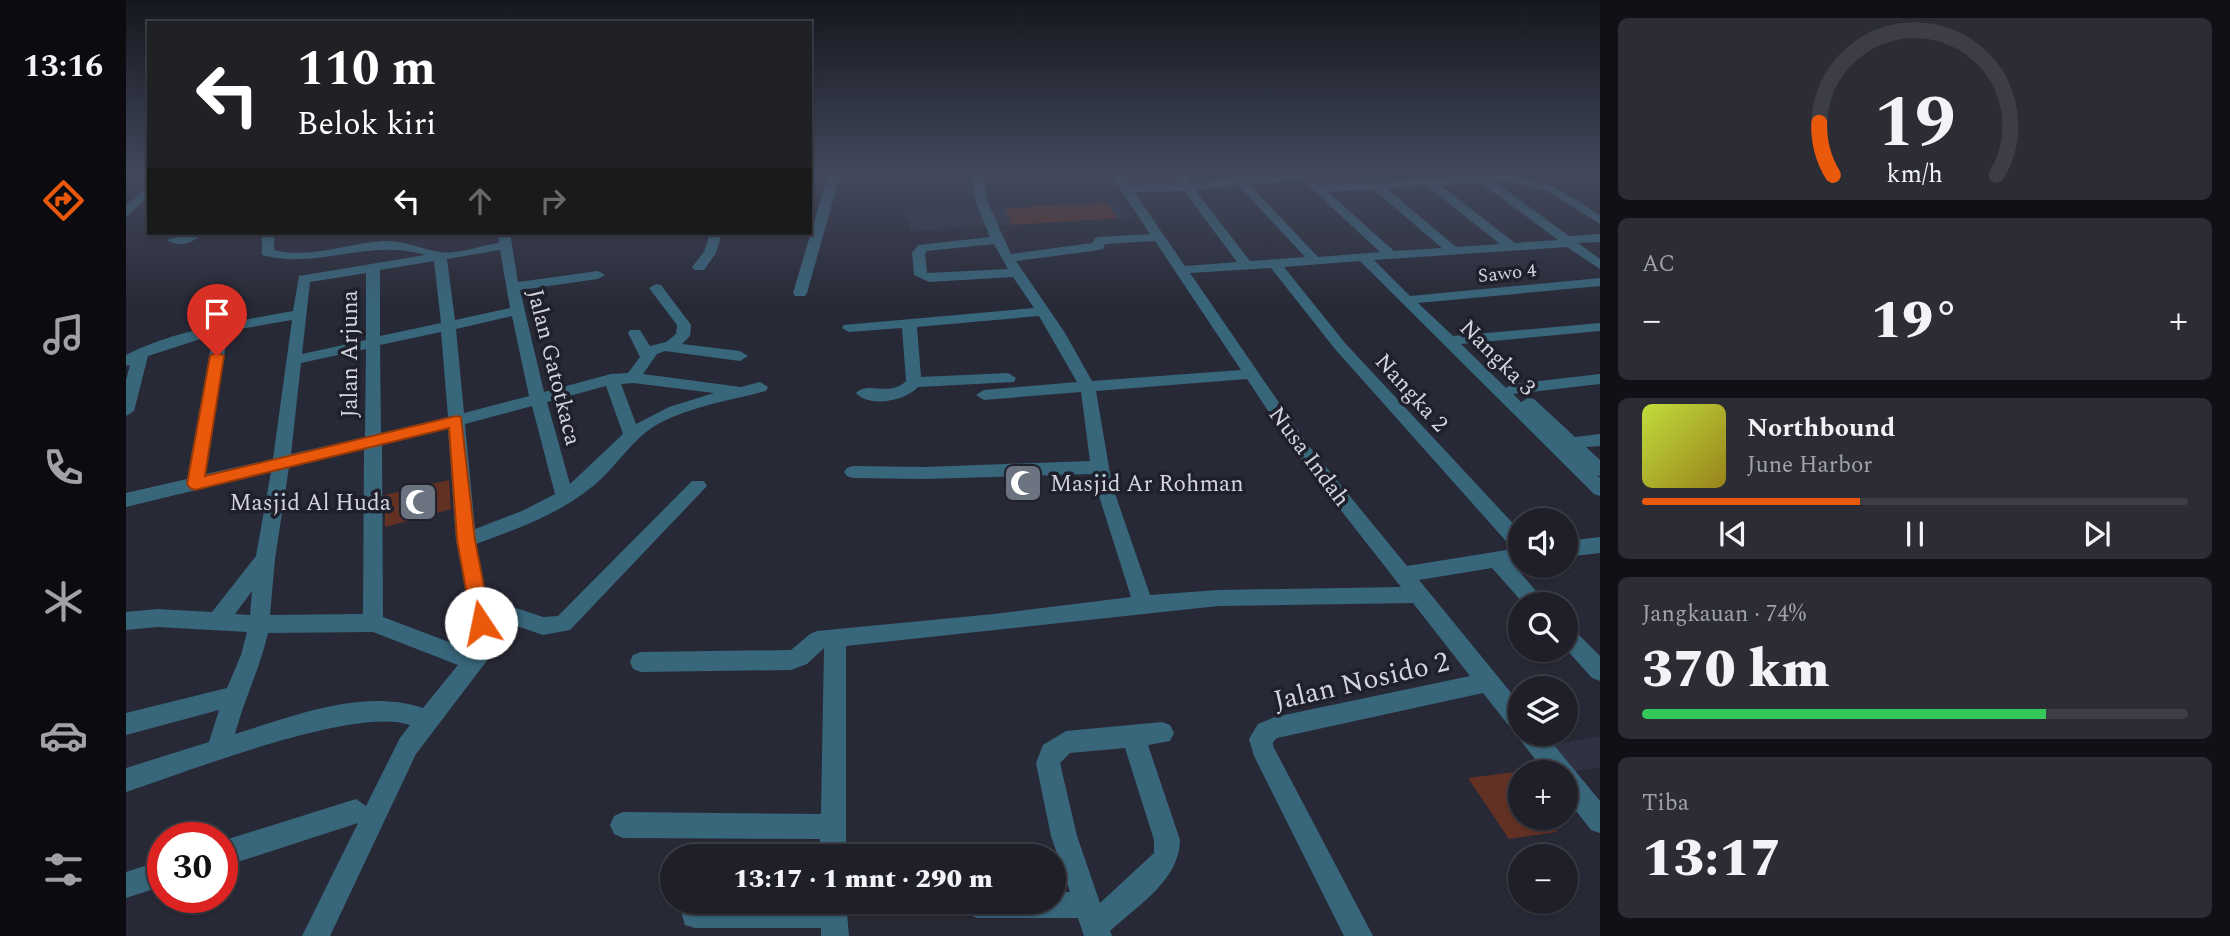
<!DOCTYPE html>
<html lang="id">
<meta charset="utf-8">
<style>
body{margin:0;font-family:Spectral,serif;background:#2b2c34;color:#f1f3f6;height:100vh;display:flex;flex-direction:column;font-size:26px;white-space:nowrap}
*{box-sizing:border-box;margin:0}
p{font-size:23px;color:#a1a2a8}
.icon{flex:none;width:38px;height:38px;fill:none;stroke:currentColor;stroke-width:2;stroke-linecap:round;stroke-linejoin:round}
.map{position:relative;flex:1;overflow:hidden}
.side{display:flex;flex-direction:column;gap:18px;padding:18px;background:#101116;width:630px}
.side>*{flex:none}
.banner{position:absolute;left:21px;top:21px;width:665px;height:214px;border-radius:0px;box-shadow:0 2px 5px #0004,0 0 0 2px #3c3d45;background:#202124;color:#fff;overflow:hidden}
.buttons{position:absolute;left:1382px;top:508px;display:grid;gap:14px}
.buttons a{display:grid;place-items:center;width:70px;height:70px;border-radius:50%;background:#1e1f28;box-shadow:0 2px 5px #0004,0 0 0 2px #3c3d45;font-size:35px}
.speed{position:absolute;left:21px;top:822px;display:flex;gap:14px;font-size:35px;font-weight:700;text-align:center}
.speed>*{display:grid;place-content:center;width:91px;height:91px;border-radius:50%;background:#1e1f28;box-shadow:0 2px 5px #0004,0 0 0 2px #3c3d45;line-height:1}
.speed .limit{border:10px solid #d22;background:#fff;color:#111}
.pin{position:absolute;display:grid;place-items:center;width:60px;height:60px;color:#fff;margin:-72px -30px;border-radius:50% 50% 50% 0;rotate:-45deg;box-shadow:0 0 7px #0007}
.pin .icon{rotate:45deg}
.me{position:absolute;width:77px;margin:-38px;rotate:349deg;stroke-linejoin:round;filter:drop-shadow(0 0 5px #0008)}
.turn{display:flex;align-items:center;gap:24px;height:147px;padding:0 35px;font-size:32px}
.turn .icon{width:91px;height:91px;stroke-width:2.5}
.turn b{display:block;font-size:49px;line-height:60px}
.lanes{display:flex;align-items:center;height:66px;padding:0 35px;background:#0003;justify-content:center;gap:35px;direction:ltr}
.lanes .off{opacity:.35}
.big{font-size:52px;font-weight:800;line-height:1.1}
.side .tile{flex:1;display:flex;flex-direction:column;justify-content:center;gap:10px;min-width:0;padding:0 24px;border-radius:10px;background:#2b2c34}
.side .dial{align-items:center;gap:0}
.dial svg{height:182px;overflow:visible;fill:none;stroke:#3c3d45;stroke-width:7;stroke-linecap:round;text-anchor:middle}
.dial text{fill:#f1f3f6;stroke:none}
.song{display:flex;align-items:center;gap:21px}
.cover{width:84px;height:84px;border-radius:10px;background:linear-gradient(135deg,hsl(70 70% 55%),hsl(50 70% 35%))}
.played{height:7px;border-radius:4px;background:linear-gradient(90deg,#ea580c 40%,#3c3d45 40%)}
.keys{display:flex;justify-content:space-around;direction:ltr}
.heat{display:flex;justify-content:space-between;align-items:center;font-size:38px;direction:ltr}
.charge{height:10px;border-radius:5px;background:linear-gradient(90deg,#34c759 74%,#3c3d45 0)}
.trip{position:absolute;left:534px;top:844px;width:406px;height:70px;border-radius:35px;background:#1e1f28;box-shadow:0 2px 5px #0004,0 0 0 2px #3c3d45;font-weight:800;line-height:70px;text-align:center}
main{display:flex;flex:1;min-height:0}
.tab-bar{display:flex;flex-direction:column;width:126px;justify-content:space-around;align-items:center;background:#0c0c10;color:#a1a2a8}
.tab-bar .icon{width:49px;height:49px}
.tab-bar .current{color:#ea580c}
.tab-bar b{font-size:32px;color:#f1f3f6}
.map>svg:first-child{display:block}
.built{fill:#303244}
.building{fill:#633124}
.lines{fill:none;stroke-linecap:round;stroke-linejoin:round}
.minor{fill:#38667b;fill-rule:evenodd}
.route{fill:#ea580c;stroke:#983908;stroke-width:2}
.labels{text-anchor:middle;stroke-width:7;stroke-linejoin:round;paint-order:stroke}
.far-street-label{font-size:19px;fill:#d3d4dd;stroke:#1f202c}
.street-label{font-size:23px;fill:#d3d4dd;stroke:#1f202c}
.poi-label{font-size:23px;fill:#d3d4dd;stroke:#1f202c;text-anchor:start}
.near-street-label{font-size:28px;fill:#d3d4dd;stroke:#1f202c}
</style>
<main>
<nav class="tab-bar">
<b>13:16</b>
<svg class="icon current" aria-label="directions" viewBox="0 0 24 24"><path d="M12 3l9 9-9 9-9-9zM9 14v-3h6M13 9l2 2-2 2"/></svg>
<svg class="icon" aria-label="music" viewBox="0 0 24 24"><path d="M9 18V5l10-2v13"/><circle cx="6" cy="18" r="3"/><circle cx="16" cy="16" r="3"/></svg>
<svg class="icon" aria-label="phone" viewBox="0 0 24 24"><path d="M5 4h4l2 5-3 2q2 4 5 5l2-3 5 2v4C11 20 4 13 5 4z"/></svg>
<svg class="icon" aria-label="climate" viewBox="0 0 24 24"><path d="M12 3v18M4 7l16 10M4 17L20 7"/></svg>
<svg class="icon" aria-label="car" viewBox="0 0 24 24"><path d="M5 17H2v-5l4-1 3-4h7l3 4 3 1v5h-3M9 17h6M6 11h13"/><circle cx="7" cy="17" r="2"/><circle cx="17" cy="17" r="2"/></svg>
<svg class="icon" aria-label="filters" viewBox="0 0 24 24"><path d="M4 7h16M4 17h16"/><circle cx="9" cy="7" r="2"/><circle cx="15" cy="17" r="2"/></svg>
</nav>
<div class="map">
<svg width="1474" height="936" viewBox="0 0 1474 936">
<rect width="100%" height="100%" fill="#282936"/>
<!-- built -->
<g class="built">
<path d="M995,201L1007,217L785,231L780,214Z"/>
<path d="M1474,736V767L1446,772L1424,745Z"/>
</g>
<!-- building -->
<g class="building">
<path d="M981,203L991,218L886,225L879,208Z"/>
<path d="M880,479H902L907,493L889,495Z"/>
<path d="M323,480L325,509L259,527V495Z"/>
<path d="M1389,772L1395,781V817H1420L1431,832L1383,839L1342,778Z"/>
</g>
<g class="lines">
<!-- minor -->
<g class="minor">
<path d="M702,175H714L681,293L679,296H669L667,293Z"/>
<path d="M845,175H857L862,203L885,254L966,243L969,238L973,237L1024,234L985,175H997L1004,185L1053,184L1046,175H1058L1064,183L1107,179L1105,175H1115L1118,178L1183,175L1178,179L1124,185L1192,257L1254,252L1184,187V183L1188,182L1195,185L1383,175L1429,187L1474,215V224L1421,191L1381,181L1369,182L1443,236L1474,234V242L1452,243L1474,259V269L1441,247L1248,260L1284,296L1474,278V286L1292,303L1327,336L1474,323V331L1335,344L1380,388L1387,384L1474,374V384L1387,394L1395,402L1402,398L1408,399L1449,437L1474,434V446L1460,447L1474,460V476L1471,475L1474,478V496L1468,494L1234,261L1158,267L1219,343L1395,532V563L1387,564L1421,604H1398L1366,568L1293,580L1395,705V733H1418L1474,801V833L1465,830L1440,798V772H1419L1395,741L1392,732L1387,731L1357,693L1151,738L1147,742V746L1247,936H1218L1128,756L1123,739L1132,724L1149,717L1344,676L1287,603L1092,606L720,646V856H694V839L497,838L488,834L484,825L488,816L497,812L695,814L698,648L681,664L665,670L515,672L507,669L504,662L507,655L515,652L665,650L684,634L691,631L868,614L1005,597L966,474L799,479L727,478L721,476L718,472L721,468L727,466L799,467L964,461L955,392L858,400L850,395L858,390L951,382L913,316L791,327L795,377L882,373L890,378L888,382L792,387C780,401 743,408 730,393C742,380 763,398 780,381L776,328L723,332L716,328L718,325L908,308L887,277L803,282L788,275L786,253L792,245L864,237L850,203ZM1355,183L1432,240L1389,243L1314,185ZM1113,186L1179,257L1124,261L1069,190ZM1301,186L1374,244L1330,247L1260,188ZM1247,189L1316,248L1268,251L1202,192ZM1058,191L1111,262L1059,266L1008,192ZM1029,241L1115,370L966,381L939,333L890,261L967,251L977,249L979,244ZM868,244L882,269L801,273L799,254L801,251ZM1145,268L1209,349L1387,549L1281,566L1182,445L1064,273ZM1121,379L1170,453L1275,587L1092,590L1024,595L986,485L970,391Z"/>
<path d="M23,186V196L0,217V206Z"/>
<path d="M64,233H77C68,243 52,248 41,240Z"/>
<path d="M136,233H148V250C183,259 220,244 256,241C278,240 295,249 314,252C328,255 358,245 373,243L372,233H384L392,282L472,271L479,275L472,279L394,290L418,392L485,374L502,373L514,357L502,333L504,330H514L524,346L540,342L550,334L551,325L523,288L530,284L535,285L565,325L564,336L556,344L614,351L622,356L614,361L539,351L531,354L517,374L615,387L634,382L642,387L640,391C603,401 560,407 527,427C506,441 492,463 474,480C439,512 394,528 350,544L366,623L377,609L384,606L417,617L432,616L566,481H578L581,486L444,630L417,635L388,625L290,754L204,936H176L232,823L96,867V841L230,799L240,806L274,738L284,725C228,706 61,772 0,792V768L83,742L93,710L0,735V713L101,688L115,655L121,632L31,627L0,630V612L31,609L86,612L130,556L145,472L0,507V493L61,479L87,335L22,356L8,411L0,416V380L4,365L0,366V355C51,329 110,322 167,311L173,276L299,255C245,238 191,270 136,255ZM374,250L384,308L329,320L321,259ZM308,261L315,323L254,336V270ZM240,273V340L176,354L184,282ZM386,316L403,396L338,413L330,329ZM166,320L147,459L79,474L102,331ZM315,332L322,417L255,433L254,345ZM240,349L239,437L165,454L175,363ZM507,383L588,393L543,407L510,424L495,384ZM480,386L497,434L444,484L421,402ZM406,406L429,494L396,511L349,529L339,424ZM322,428L330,540L349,644L344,650L257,617L256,445ZM238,449L237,614L144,615L149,559L163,467ZM126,591L124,615L109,614ZM247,632L332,665L297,708C235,688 169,716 109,734C118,700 134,668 142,633Z"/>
<path d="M584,233H596L590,253L578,270H568L566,267L578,252Z"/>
<path d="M1474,537V553L1440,557V541Z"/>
<path d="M1440,626L1447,629L1474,656V681L1466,678L1440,649Z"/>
<path d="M1036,722L1044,725L1048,733L1044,741L1022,745L1054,840C1054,880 1011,906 984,931L986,936H958L952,918H851L842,914L838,905L839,901H928V892H944L925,836L910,763L917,745L940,731ZM999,748L1028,840V853L974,903L951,836L934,763L944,753Z"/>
<path d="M37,860V886L0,898V872Z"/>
<path d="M720,901L723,936H695V928H569L559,925L556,915L559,905L569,902Z"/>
</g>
</g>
<!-- sky -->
<linearGradient id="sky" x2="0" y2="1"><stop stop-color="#16171e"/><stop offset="0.57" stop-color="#42495d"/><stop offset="1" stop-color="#42495d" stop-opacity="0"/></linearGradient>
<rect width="1474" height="306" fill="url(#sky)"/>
<!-- route -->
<path class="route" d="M91,352L98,356L79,476L330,416L335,417L349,540L365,623L362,629L355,631L348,629L346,623L331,540L323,428L69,490L64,488L61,484L84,356Z"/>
<!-- icons -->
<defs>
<g id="mosque-square" transform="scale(2.0125)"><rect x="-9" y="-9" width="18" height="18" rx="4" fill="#6b7280" stroke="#1f202c"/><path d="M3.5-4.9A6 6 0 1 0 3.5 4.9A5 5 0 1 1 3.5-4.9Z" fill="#fff"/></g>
</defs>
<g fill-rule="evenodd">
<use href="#mosque-square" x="897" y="483"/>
<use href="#mosque-square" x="292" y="502"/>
</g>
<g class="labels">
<!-- far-street labels -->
<g class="far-street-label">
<text transform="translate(1381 272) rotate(-6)" y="7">Sawo 4</text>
</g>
<!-- street labels -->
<g class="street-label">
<text transform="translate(223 354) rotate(-90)" y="8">Jalan Arjuna</text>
<text transform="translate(1372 357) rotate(45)" y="8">Nangka 3</text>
<text transform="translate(429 367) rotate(76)" y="8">Jalan Gatotkaca</text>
<text transform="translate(1286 392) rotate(48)" y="8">Nangka 2</text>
<text transform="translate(1184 456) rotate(53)" y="8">Nusa Indah</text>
</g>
<!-- poi labels -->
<g class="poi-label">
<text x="924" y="491">Masjid Ar Rohman</text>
<text x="265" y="510" text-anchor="end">Masjid Al Huda</text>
</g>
<!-- near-street labels -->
<g class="near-street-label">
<text transform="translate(1235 680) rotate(-13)" y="10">Jalan Nosido 2</text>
</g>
</g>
</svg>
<div class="buttons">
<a><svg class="icon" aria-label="sound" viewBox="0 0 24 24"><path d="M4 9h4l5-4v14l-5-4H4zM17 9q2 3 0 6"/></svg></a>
<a><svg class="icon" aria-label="search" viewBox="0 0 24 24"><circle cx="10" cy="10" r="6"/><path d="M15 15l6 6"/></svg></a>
<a><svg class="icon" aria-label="layers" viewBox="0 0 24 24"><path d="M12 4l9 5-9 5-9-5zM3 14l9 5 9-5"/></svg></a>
<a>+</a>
<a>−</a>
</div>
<div class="speed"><div class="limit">30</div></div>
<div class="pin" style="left:91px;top:356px;background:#d93025"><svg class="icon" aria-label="arrive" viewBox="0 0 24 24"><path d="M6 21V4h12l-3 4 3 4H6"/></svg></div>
<svg class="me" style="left:355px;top:623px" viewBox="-20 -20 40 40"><circle r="19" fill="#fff"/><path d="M0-13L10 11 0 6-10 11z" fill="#ea580c"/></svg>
<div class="trip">13:17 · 1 mnt · 290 m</div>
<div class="banner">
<div class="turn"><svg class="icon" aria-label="left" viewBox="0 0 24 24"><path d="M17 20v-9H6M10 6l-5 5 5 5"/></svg><div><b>110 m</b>Belok kiri</div></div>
<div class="lanes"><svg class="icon" aria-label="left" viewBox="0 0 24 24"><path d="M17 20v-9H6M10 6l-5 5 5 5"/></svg><svg class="icon off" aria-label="ahead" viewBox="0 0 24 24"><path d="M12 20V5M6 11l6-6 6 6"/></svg><svg class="icon off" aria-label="right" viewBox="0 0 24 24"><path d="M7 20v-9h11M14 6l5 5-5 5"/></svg></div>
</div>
</div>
<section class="side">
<div class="tile dial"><svg viewBox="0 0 100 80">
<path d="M14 69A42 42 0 1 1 86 69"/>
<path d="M14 69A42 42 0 0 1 8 46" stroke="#ea580c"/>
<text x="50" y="56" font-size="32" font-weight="700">19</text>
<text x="50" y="72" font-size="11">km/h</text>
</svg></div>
<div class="tile"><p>AC</p>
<div class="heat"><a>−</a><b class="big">19°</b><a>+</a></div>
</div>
<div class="tile">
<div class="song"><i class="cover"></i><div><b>Northbound</b><p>June Harbor</p></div></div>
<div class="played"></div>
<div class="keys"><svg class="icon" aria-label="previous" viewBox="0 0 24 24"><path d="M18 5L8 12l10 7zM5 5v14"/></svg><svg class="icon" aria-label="pause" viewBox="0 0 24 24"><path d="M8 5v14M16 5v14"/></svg><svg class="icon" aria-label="next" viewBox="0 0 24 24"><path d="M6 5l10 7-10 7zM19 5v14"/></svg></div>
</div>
<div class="tile"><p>Jangkauan · 74%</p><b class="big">370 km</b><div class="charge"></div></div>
<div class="tile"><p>Tiba</p><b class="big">13:17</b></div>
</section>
</main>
